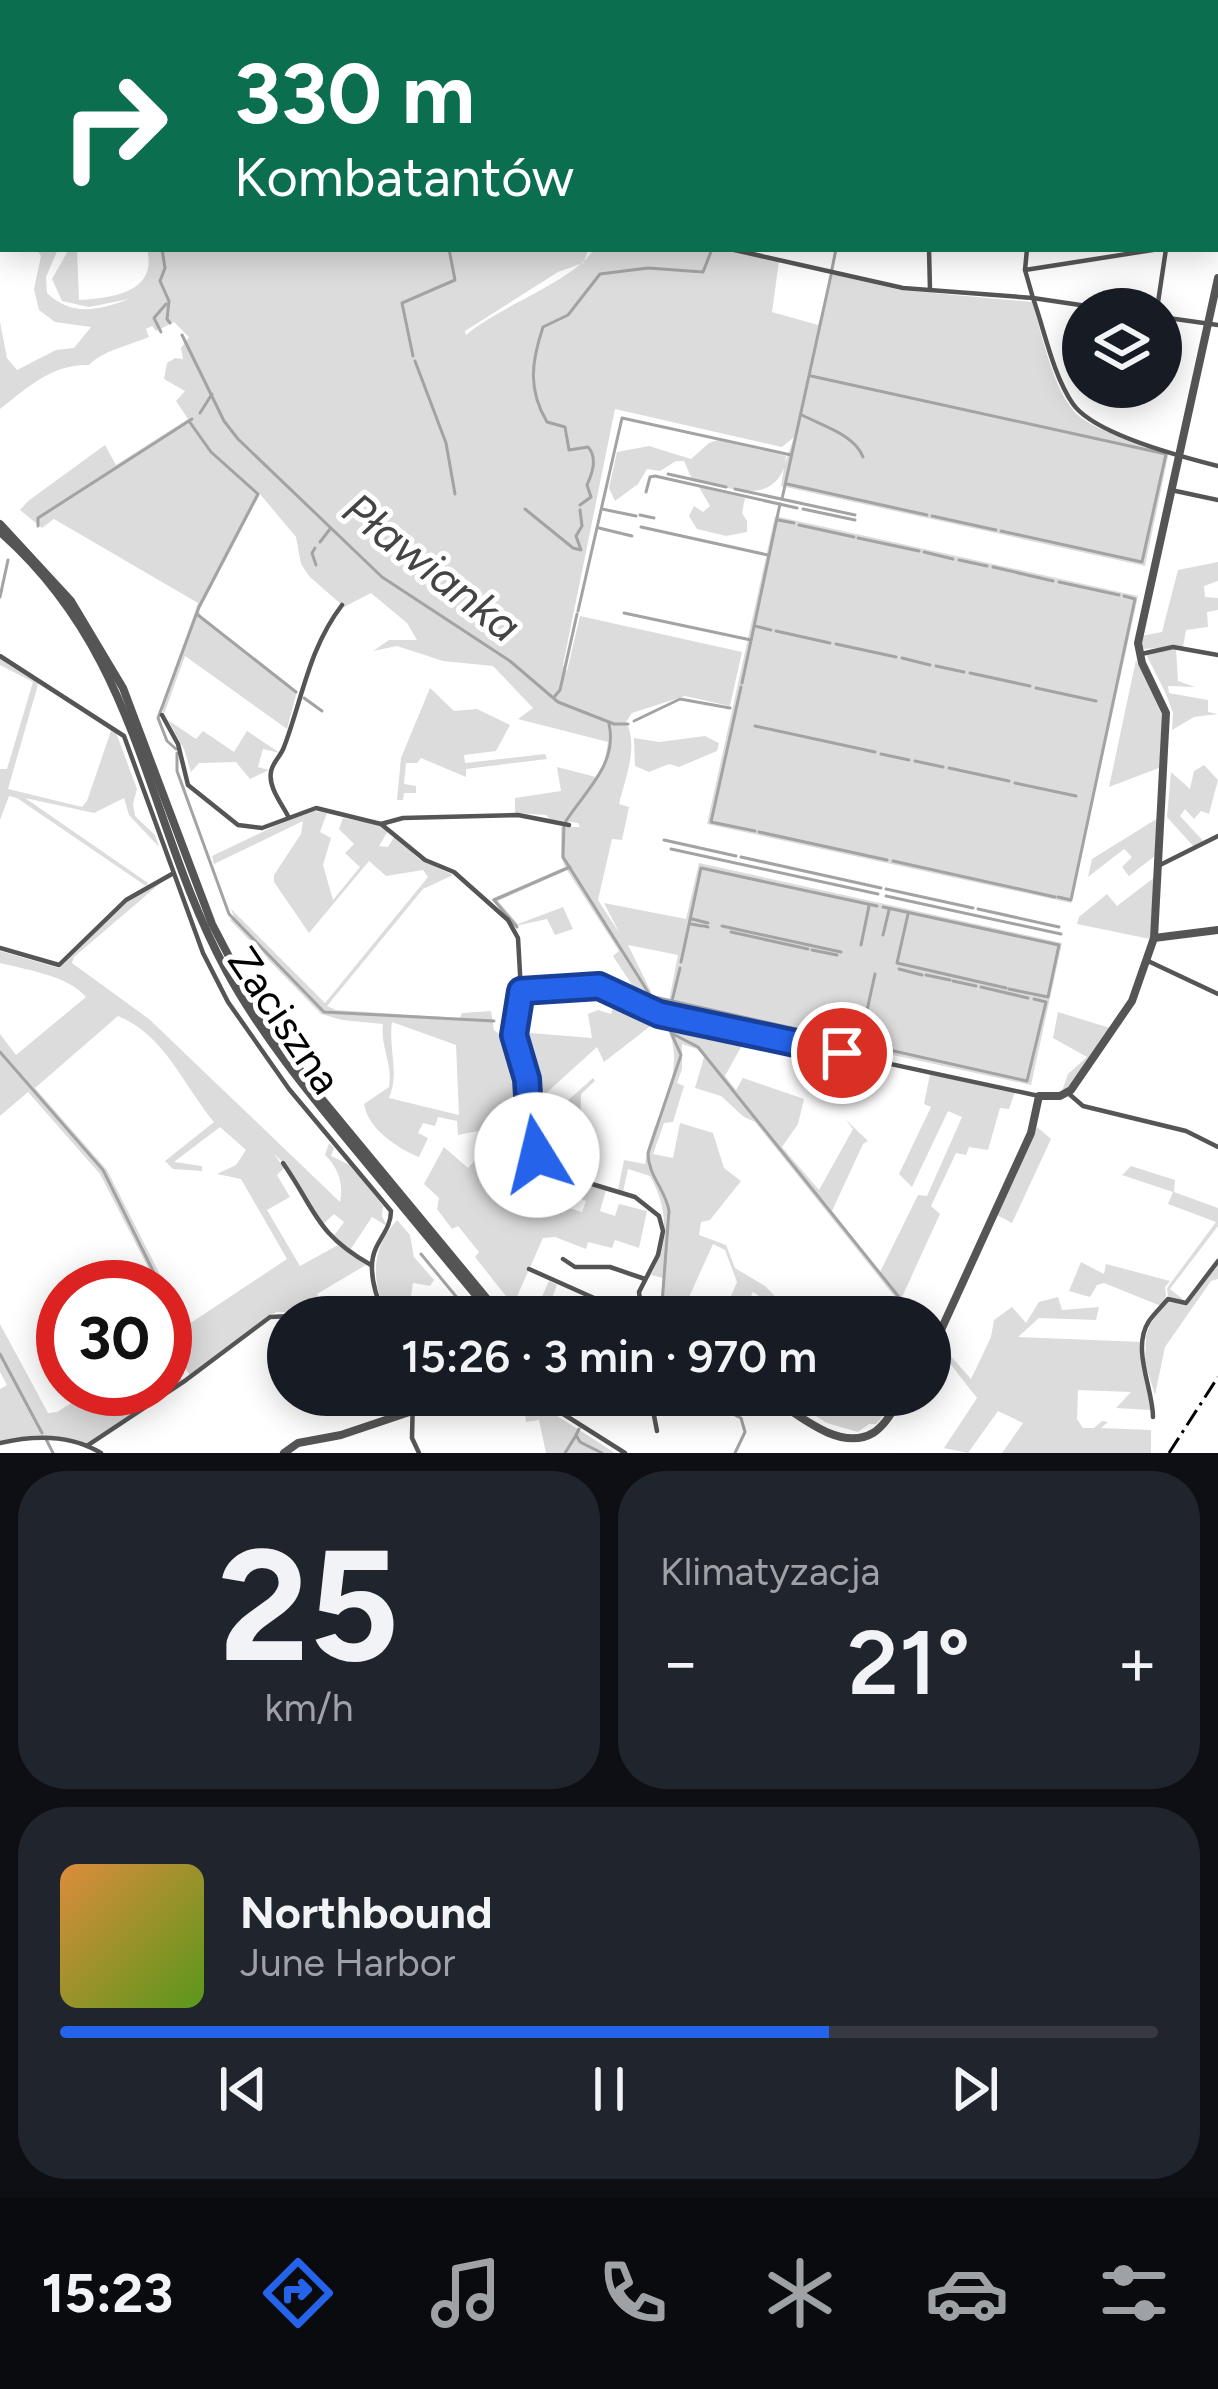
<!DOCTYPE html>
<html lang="pl">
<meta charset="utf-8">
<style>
body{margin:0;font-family:Figtree,sans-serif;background:#20242c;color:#f1f3f6;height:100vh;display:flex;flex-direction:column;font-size:45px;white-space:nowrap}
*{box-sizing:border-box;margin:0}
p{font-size:39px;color:#9ea1a6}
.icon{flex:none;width:66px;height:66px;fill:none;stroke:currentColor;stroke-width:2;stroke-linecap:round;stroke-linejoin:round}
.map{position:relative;height:1453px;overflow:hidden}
.drawer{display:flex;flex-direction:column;gap:18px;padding:18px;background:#0d0f14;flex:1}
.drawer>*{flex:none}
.guide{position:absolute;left:0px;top:0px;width:1218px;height:252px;box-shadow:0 6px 30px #0003;background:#0b6e4f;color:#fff;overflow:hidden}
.controls{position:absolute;left:1062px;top:288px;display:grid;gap:24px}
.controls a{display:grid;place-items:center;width:120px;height:120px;border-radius:50%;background:#171b24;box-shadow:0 6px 30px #0003;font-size:60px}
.speed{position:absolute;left:36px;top:1260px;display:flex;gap:24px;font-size:60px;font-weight:700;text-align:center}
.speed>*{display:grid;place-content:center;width:156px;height:156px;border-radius:50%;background:#171b24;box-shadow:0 6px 30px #0003;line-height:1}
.speed .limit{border:18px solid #d22;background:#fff;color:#111}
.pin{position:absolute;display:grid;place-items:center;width:102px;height:102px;color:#fff;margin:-51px;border:6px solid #fff;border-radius:50%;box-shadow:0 3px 12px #0007}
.me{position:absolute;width:132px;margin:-66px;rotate:351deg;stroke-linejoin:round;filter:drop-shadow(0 0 9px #0008)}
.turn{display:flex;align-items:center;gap:42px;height:252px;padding:0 36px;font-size:54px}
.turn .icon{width:156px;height:156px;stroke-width:2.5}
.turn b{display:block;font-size:84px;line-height:102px}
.big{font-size:90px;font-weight:600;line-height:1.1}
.drawer .widget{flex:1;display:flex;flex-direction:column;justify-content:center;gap:18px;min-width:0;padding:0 42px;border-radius:48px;background:#20242c}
.drawer .dial{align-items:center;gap:0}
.dial b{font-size:156px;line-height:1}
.song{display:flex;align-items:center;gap:36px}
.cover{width:144px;height:144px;border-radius:18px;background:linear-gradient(135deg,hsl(30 70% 55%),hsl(90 70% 35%))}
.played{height:12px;border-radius:6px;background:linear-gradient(90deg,#2563eb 70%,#363941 70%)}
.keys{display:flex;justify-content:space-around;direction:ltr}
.heat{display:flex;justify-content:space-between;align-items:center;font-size:66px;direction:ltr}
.drawer .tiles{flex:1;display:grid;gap:18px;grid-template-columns:1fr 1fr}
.widget:last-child{grid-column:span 2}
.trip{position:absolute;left:267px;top:1296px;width:684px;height:120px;border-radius:60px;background:#171b24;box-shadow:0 6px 30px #0003;font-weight:600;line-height:120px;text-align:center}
.tab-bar{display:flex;height:192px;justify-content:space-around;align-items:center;background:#090b0e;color:#9ea1a6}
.tab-bar .icon{width:84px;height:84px}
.tab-bar .selected{color:#2563eb}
.tab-bar b{font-size:54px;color:#f1f3f6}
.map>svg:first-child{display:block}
.green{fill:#dcdcdc;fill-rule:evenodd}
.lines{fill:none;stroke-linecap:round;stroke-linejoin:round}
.stream{stroke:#a3a3a3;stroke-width:3}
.minor{stroke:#555;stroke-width:4.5}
.tertiary{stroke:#555;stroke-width:8}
.rail{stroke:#000;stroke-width:3;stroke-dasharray:18 6 3 6;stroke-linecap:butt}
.route-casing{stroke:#184099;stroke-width:30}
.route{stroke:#2563eb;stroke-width:21}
.labels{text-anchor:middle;stroke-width:10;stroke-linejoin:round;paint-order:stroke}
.street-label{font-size:42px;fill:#000;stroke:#fff}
.water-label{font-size:45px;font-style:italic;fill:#444;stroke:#fff}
</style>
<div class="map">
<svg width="1218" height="1453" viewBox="0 0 1218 1453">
<rect width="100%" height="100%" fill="#fff"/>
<!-- green -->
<g class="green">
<path d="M42,249H58L46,277L47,293C72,317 99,310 129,299L89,307L62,301L52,279L69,249H77L79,300C111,298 158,293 147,249H589L583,263L558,272L465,331L466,335C499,306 573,282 594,249H724L779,261L772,312L818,325L832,274L900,290L1032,302C1042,333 1054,397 1080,417C1104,435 1141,442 1169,452L1145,566L781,486L784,468C768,507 726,486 692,479L684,461H676L660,471L647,469L638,484L615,501L609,488L617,452L649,446L691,459L709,443L718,440L786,456L785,463L794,437L782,447L615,409L563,665L567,671L580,616L742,652L730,706L685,696L632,713L626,722C639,746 625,779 619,804L629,807L622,840L612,839L598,900L620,934L604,903L686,919L699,863L1062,943L1031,1085L668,1006L678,955L628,945L661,1012L658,1013L626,995L632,985L613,956L619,951L567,870L498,901L518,924L563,907L573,929L555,935L547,919L515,926L491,899L565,867L561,857V827H580L578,823L550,819L546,815L515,813V798L561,791L557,767L596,777L604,765L608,742L518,719L533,708L493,666L443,661L397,646L373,651L389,640H417L407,623L371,593L344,607L309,576L301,564L296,537L260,494L199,611L201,616L297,691L287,729L185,656L164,714L161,707L198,603L54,519L42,528L20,510L28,501L105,445L116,465L188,419L176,401L185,391L164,379L167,363L175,358L183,359L181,348L189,337L174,322L156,331L152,326L146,329L149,337C130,345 102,351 89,365C52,364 28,387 0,409V322L7,358L17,370L56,350L74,348L91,327L55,322L39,310L34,289L41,256L37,250Z"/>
<path d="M699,487L745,498L742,513L747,521V532L726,536L697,529L689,516L694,506L703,512L710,506Z"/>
<path d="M775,516L1138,596L1071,903L707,824Z"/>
<path d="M1218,562V581L1204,586L1205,597L1218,598V610L1207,612L1208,627L1186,630L1183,647L1141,649V636L1162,632L1178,570Z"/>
<path d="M1176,649L1178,681L1195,687L1168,686L1169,693L1208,700V712L1218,714L1194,717L1172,730L1173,713L1166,694L1146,654Z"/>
<path d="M0,658L39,681L8,789L82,807L87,801L112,728L115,730L137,789L133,804L135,816L155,835L159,847L129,815L124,798L94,813L25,798L148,883L146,886L17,798L9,796L0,820V769H7L33,682L0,665Z"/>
<path d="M1136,660L1163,717L1156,855L1129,876L1122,867L1132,857L1124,849L1088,877L1092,859L1158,818L1159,768L1109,787Z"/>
<path d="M430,688L454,711L477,709L510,725L496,751L464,755L465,763L545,754L547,759L466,769V777L421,758L417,763H406L404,784L416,786V793H404L403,800H397L401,758Z"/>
<path d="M168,720L196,739L203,731L234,752L247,731L280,753L263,749L258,767L269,770L250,779L236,762L199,763L191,772L184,749Z"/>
<path d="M705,736L719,743L717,751L679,767L669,764L649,772L635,766L634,738L659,742Z"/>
<path d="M1204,765L1218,780L1209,814L1201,811L1194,819L1185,809L1180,816L1206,844L1195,848L1167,817L1171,772L1190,789L1194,771Z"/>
<path d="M308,810L327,813L320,832L331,838L323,865L333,900L360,867L345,853L354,844L339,829L343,818L377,824L388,831L379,846L388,847L395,836L419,859L453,875L423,889L327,1006L336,1010L460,1018L462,1013L491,1011L494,1030L504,1038L512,1032L526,1081L529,1143L483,1130L458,1135L457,1121L438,1117L435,1126L423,1123L418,1133L428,1138L419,1157C397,1148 368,1129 364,1104L389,1087C393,1063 380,1047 383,1024L342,1020L321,1014L230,920L234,917L231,909L325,1003L428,877L423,870L386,876L369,861L309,933L274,882V875L301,834L303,821L214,864L212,856ZM392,1022L456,1045L459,1115L389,1098C400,1072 388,1049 392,1022Z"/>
<path d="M1155,877L1150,939L1077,924L1079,917L1107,894L1117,906Z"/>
<path d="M164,880L74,957L72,963L149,1019L340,1202C344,1184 338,1167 325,1155L329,1143L334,1148L331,1156L352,1166L383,1206L382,1216L387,1226L372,1217L350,1250L333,1237L344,1222L334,1214L322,1225L289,1168L274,1154L284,1168L277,1175L290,1197L267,1210L300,1266L338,1245L366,1265L317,1294L322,1304L346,1301L349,1305L315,1313L277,1312L267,1316L190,1375L165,1342L180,1330L165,1301V1287H158L100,1174L28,1092L0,1116V1034L16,1055L86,997C67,975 27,970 0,963V951L59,968L127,902ZM118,1016C165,1035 183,1085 214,1122L165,1161L173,1169L202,1171V1166L174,1162L220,1127L246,1150L236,1165L217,1174L241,1179L287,1259L186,1326L107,1170L35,1088Z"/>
<path d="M595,988L656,1016L747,1036L725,1076L736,1090L743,1078L804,1099L798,1124L782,1147L819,1190L853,1129L845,1119L868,1141L863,1144L832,1211L880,1272L918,1195L927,1196L962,1117L948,1111L912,1187L899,1174L931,1107L924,1104L930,1074L1015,1092L1009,1109L1000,1108L988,1150L969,1147L966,1155L956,1153L931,1206L940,1214L902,1297L917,1317H911L755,1122L744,1117L721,1096L695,1088L704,1057L697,1049L682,1044V1069L677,1083L684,1086L673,1122L664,1123L653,1154L673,1158L680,1123L713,1133L724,1168L741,1181L710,1220L701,1222L699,1235L726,1245L735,1268L765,1286L795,1317H776L779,1310L753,1292L741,1317H722L737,1282L725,1250L713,1244L680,1317H659L663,1278L651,1275C668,1240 669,1210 650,1176L628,1169L623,1192L618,1190L624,1160L645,1164C651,1114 693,1072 664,1022L653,1024L604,1062L597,1047L533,1105C531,1079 521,1056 518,1032L592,1038L588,1014L598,1010L611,1014L613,1008Z"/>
<path d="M1058,1012L1110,1028L1068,1088L1062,1091L1068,1074L1087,1057L1053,1038Z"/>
<path d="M593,1078L595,1081L581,1094L580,1151L554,1148L544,1161L534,1138L537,1128Z"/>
<path d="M1037,1127L1051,1139L1012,1223L997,1215Z"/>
<path d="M519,1142L532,1149L550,1171V1176L534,1159L516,1185L496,1171L487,1181L535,1214L541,1210L554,1176L570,1183L556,1184L550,1202L582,1212L586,1201L574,1196L579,1182L606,1190L600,1211L615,1216L619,1204L647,1211L639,1248L615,1240L612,1248L588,1242L586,1249L555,1237L543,1238L515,1301L537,1308L549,1281L557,1285L547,1311L568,1317H517L504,1303L509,1300L475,1257L479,1252L458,1226L452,1229L437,1209L439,1198L424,1184L444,1147L468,1168L486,1148L503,1160Z"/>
<path d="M1131,1166L1175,1180L1174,1192L1218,1208V1226L1170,1289L1185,1301L1168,1296L1167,1288L1216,1222L1168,1204L1173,1192L1122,1175Z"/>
<path d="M397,1220L410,1235L414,1257L434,1280L430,1286L413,1283L408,1317H388C371,1280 370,1251 397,1220Z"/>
<path d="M1081,1262L1104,1274L1106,1264L1170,1281L1165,1287L1166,1296L1161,1306L1104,1283L1097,1285L1090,1297L1069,1291Z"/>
<path d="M1218,1263V1279L1211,1281L1165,1347L1155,1395L1145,1363L1146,1336L1150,1324L1167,1302L1187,1304Z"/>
<path d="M1058,1297L1062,1310L1099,1307L1096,1320L1039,1318L1018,1337L1142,1342L1151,1410L1116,1408L1131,1392L1078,1390L1077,1419L1083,1428H1094L1102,1421L1108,1422L1101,1428L1151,1430V1453H1002L1023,1423L998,1411L968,1453L944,1448L977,1398L937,1347L940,1344L971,1379L991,1337L994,1320L1012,1307L1026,1323L1039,1302Z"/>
<path d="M0,1324L48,1413L57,1412L94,1389H165V1351L184,1374L179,1376L182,1380L87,1443L35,1435L0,1441V1389L7,1385L0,1372Z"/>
<path d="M782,1395H900L876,1424H869L858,1432L827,1423Z"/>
<path d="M537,1403L615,1453H546L539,1420L526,1422L524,1405Z"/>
</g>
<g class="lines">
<!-- stream -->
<g class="stream">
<path d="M986,0L990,2"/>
<path d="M494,3L495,0"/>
<path d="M740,3L741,0"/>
<path d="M162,249L165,268L160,281L169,301L167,319L170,323"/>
<path d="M832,269L836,249"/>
<path d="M161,332L154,318L166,304"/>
<path d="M182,335L224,421L238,439L382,577L510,661L558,702L614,724H628"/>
<path d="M413,356L402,303L455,280L449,249"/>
<path d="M415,361L446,443L455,494"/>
<path d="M811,376L1166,454L1142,562L1001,531"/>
<path d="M200,413L212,394"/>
<path d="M802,415C823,426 855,435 863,457"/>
<path d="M668,474L726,487"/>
<path d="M787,484L927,515"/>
<path d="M735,489L855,515"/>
<path d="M646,492L650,477L655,476L797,508"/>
<path d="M782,499L831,275"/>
<path d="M580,505L591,497L587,485C592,474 598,458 588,447L569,450L565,427L547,422C528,390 531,363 543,327L568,315L600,274L648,268L703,272L712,249"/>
<path d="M525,509L573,548L581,550L576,536L582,526L580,510"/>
<path d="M602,509L636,516"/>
<path d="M803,509L855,520"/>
<path d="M640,515L654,518"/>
<path d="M932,516L996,530"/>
<path d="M778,520L794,523"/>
<path d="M799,525L854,537"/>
<path d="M38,526V518L192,419"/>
<path d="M641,527L768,555"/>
<path d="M599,528L632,536"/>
<path d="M858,538L919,551"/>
<path d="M320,542L330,529"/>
<path d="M315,548L312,553L316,565"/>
<path d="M924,552L953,559"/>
<path d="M959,560L987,566"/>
<path d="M993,567L1053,581"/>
<path d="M1059,582L1119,595"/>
<path d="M0,597L8,560"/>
<path d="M578,611L622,418L791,455"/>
<path d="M624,613L751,640"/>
<path d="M198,615L296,692"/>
<path d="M755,626L771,630"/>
<path d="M776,631L830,643"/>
<path d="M836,644L896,657"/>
<path d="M902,658L930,665"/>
<path d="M936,666L964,672"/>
<path d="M970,673L1030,686"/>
<path d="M742,683L780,504"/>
<path d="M741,687L711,822L755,831"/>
<path d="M1036,688L1096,701"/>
<path d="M555,696L560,690L577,614"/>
<path d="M304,698L322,711"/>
<path d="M634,721L680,699L730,708"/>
<path d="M755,726L875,752"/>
<path d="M176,749L167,741L158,718L199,607L258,494L211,452L189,421"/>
<path d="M177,753V771L229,914L324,1012L494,1021"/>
<path d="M881,754L909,760"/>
<path d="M915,761L943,767"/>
<path d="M949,768L1009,781"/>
<path d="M1015,783L1076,796"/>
<path d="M566,821C585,791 618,764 609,724"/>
<path d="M564,826L563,857L660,1011"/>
<path d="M759,832L887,860"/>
<path d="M664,840L736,856"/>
<path d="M671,849L878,894"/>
<path d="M741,857L881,888"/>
<path d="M893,861L1055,897"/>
<path d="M886,889L973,908"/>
<path d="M886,896L1061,934"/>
<path d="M1058,897L1071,900L1135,599L1124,596"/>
<path d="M883,907L1059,945L1048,997L1009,989"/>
<path d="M978,909L1059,927"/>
<path d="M908,914L897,963L1006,988"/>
<path d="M692,919L708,923"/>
<path d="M691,924L702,926"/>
<path d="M704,926L708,927"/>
<path d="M722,926L841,952"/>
<path d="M517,927L494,900L570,867"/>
<path d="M731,932L808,949"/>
<path d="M883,935L889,910"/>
<path d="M861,945L869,906"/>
<path d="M812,950L837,955"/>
<path d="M681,962L701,868L877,906"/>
<path d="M899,969L922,975"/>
<path d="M926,975L950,980"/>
<path d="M953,981L976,986"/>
<path d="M981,987L1028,998"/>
<path d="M650,996L1027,1081L1046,1002L1034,999"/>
<path d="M672,1001L680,968"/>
<path d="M864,1024L875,974"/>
<path d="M673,1034L698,1047L915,1317"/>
<path d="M508,1035L524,1080L527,1142"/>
<path d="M860,1043L863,1028"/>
<path d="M0,1052L103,1170L161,1287"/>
<path d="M527,1148L533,1155"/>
<path d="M537,1160L548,1174"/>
<path d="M421,1254L473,1317"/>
<path d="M165,1295L178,1321"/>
<path d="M520,1314L532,1309L560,1317"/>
<path d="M661,1317L669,1211C666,1190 648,1176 648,1153L681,1055L665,1019"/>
<path d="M939,1346L949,1359"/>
<path d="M0,1354L42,1433"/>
<path d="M694,1395L741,1418L745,1432L735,1453"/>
<path d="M598,1403L601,1395"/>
<path d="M593,1410L595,1408"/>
<path d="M579,1429L576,1435L580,1442L602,1453"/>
<path d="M46,1439L53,1453"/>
<path d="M565,1453L575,1437"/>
</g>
<!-- minor -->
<g class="minor">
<path d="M860,0L863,3"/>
<path d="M904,3V0"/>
<path d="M1215,221L1218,222"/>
<path d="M730,249L903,288L1033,298C1045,332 1053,375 1073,404C1094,434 1182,457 1218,466"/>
<path d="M929,249L930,290"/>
<path d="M1027,249L1025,270L1033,298L1107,309"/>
<path d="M1025,270L1159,249"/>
<path d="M1157,309L1166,249"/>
<path d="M1161,317L1218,325"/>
<path d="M1171,490L1218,500"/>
<path d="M1141,654L1173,647L1218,655"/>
<path d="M0,656L124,736L203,953L228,1002L289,1089L391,1211C391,1226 382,1235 376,1248C366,1269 376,1297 385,1317"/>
<path d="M162,715L178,744L188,785L238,825L262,828L316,808L381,824L425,860L454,872L508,920L518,938L521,991L514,1035L527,1079L531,1146L552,1172L635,1197L659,1216L663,1231L658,1255L639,1292L642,1317"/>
<path d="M288,816C282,804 268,787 271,772C272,763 281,756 284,747C303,697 308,650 342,605"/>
<path d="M381,824L403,818L518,815L569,825"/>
<path d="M1160,865L1218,836"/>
<path d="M0,948L59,965L126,900L172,874"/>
<path d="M1148,961L1218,994"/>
<path d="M521,991L599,986L659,1014L1039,1096"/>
<path d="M1068,1093L1083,1106L1186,1131L1218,1147"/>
<path d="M283,1163C317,1212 315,1233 371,1265"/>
<path d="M563,1259L575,1267H610L645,1279"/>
<path d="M529,1269L594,1298L616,1317"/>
<path d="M413,1395L412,1438L419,1453"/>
<path d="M533,1395L625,1453"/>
<path d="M650,1395L657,1431"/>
<path d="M1153,1417C1153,1388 1131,1349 1149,1321C1154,1314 1162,1306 1168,1299L1186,1303L1218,1261"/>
<path d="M0,1443C34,1435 70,1434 101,1453"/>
<path d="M88,1445L186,1380L270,1317L313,1315L357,1305L380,1306"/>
</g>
<!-- tertiary -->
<g class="tertiary">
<path d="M0,524L71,601L123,688L212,924L260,1016L321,1098L502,1317"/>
<path d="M0,532C142,657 144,819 227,972C262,1036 308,1092 355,1149C401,1205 447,1261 494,1317"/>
<path d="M1154,938L1218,930"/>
<path d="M930,1354L1031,1133L1039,1096H1060L1071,1090L1132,1001L1154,938L1166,713L1142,663L1138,643L1218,278"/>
<path d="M768,1395C795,1412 839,1453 873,1433C886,1425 894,1408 903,1395"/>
<path d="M284,1453L298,1443L341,1435L460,1395"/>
</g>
<!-- rail -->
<path class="rail" d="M1169,1453L1218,1377"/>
</g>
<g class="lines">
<!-- route casing -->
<g class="route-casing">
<path id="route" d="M537,1155L531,1146L527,1079L514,1035L521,991L599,986L659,1014L842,1053"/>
</g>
<!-- route -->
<use href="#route" class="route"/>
</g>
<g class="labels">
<!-- street labels -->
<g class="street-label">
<text transform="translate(285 1020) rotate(56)" y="15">Zaciszna</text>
</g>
<!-- water labels -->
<g class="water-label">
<text transform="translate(432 567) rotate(38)" y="16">Pławianka</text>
</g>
</g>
</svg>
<div class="controls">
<a><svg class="icon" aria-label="layers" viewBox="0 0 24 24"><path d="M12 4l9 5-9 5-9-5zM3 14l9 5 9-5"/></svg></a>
</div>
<div class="speed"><div class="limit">30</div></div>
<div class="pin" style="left:842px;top:1053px;background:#d93025"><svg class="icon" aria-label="arrive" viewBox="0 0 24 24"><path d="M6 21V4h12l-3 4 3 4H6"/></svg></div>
<svg class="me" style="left:537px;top:1155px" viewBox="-20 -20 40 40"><circle r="19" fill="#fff"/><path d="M0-13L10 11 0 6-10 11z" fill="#2563eb"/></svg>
<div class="trip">15:26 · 3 min · 970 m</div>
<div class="guide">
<div class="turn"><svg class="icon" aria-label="right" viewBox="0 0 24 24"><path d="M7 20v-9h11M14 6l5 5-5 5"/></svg><div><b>330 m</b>Kombatantów</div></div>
</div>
</div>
<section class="drawer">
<div class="tiles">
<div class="widget dial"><b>25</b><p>km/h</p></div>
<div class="widget"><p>Klimatyzacja</p>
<div class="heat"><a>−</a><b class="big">21°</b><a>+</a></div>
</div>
<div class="widget">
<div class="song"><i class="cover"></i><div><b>Northbound</b><p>June Harbor</p></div></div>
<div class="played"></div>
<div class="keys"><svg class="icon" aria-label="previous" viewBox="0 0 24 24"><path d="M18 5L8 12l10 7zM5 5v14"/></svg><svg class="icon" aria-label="pause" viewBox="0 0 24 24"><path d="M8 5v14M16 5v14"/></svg><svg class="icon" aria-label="next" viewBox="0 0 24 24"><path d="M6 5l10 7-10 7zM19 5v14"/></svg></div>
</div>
</div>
</section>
<nav class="tab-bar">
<b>15:23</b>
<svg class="icon selected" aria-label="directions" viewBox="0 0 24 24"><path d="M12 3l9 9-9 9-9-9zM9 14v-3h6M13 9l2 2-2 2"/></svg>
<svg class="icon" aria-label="music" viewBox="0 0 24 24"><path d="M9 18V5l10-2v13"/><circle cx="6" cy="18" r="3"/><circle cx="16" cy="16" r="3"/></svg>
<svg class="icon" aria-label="phone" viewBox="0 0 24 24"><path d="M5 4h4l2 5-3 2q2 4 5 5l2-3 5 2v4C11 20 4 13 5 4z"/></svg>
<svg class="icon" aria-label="climate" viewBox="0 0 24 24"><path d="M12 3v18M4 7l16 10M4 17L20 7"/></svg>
<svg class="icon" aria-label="car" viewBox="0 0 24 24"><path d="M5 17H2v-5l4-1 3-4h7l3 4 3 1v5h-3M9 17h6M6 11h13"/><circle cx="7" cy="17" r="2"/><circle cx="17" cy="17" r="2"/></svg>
<svg class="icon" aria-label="filters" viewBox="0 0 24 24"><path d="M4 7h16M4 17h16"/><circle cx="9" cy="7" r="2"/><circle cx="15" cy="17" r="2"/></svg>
</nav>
